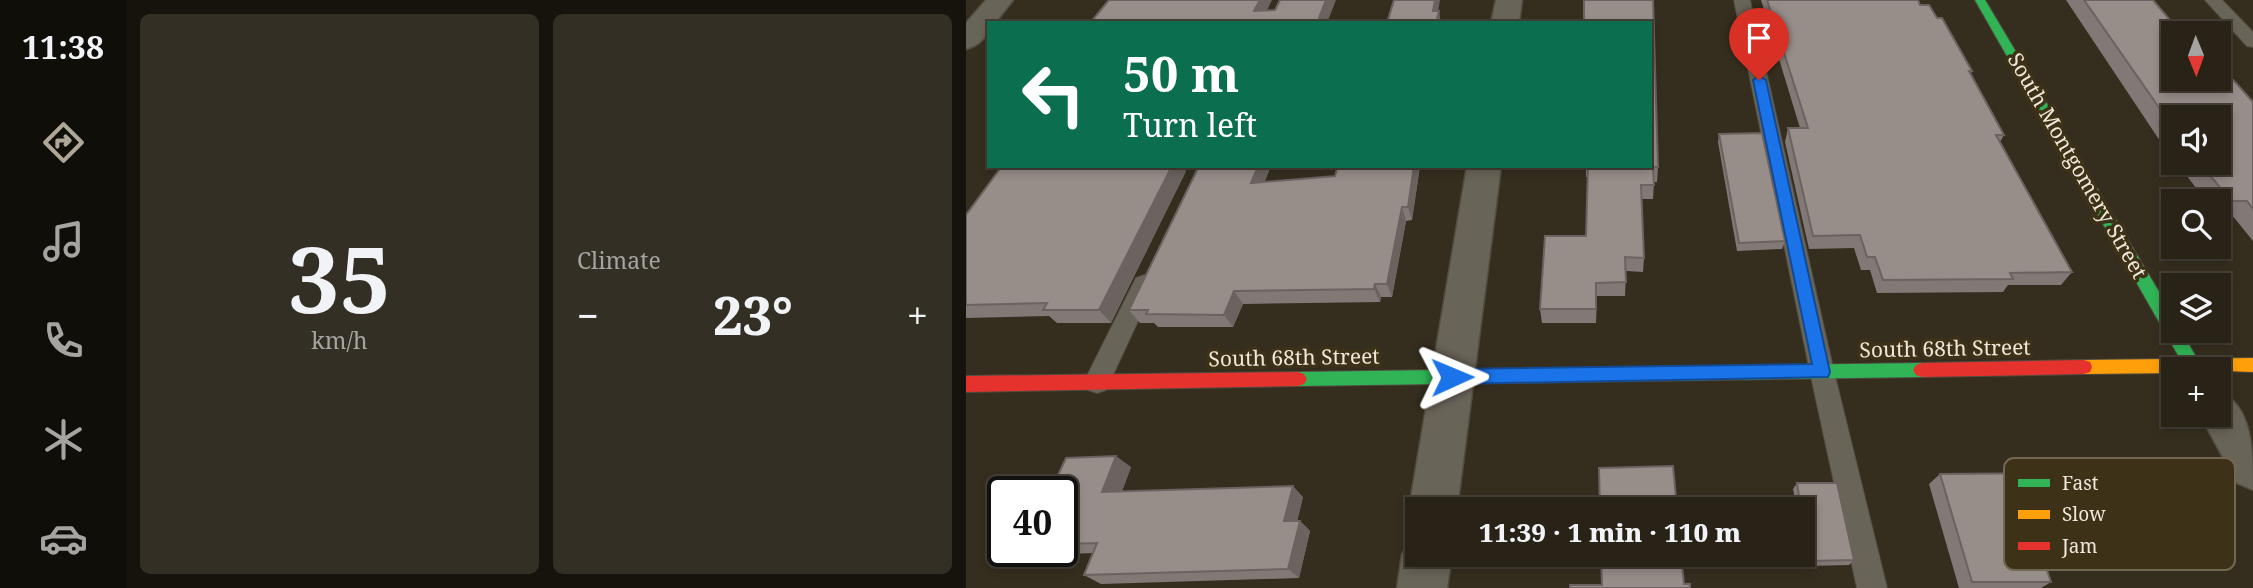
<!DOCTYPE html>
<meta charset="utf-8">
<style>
body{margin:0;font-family:"Noto Serif",serif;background:#342f24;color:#f1f3f6;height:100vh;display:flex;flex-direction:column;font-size:26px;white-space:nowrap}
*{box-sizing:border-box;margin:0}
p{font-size:23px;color:#a5a4a1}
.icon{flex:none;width:38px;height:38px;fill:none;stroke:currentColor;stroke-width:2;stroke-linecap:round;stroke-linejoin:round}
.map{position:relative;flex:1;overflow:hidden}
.side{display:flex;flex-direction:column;gap:14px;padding:14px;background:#16130d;width:840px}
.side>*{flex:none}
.banner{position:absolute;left:21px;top:21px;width:665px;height:147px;border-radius:0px;box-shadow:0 4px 10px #0003,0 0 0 2px #443f36;background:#0b6e4f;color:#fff;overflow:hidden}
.needle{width:46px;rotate:179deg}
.controls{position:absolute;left:1195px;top:21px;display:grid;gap:14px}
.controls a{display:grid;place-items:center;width:70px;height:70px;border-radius:0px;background:#282217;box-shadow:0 4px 10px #0003,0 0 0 2px #443f36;font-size:35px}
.speed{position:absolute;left:21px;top:476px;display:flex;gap:14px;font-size:35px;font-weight:700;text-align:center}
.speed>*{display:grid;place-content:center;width:91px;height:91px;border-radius:50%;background:#282217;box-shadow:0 4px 10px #0003,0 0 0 2px #443f36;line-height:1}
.speed .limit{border:4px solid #111;border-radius:10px;background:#fff;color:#111}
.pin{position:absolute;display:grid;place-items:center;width:60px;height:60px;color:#fff;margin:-72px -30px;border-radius:50% 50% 50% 0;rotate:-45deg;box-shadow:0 0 7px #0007}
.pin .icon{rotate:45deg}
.me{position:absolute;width:77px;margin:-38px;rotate:89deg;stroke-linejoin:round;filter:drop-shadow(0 0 5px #0008)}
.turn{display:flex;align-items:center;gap:24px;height:147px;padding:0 21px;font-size:32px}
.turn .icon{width:91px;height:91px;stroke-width:2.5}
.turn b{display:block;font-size:49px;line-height:60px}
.big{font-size:52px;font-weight:800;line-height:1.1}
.side .tile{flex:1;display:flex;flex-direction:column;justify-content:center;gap:10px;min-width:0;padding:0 24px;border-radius:10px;background:#342f24}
.side .dial{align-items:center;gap:0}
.dial b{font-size:91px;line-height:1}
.heat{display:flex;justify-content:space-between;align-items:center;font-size:38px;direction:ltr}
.side .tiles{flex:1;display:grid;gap:14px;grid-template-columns:repeat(2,1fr)}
.trip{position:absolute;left:439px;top:497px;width:410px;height:70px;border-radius:0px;background:#282217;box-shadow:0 4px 10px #0003,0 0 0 2px #443f36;font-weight:800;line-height:70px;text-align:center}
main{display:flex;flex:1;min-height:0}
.dock{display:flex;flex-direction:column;width:126px;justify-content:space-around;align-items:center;background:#100e09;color:#a5a4a1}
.dock .icon{width:49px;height:49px}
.dock .on{color:#aea697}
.dock b{font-size:32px;color:#f1f3f6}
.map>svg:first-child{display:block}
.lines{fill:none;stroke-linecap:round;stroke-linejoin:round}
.lane-casing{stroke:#514c40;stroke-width:2}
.street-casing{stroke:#514c40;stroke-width:3}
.fast-casing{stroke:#514c40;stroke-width:2}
.slow-casing{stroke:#514c40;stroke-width:2}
.jam-casing{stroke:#514c40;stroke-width:2}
.lane{fill:#696458;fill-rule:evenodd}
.street{fill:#696458;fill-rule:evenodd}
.fast{fill:#30b455;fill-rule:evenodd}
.slow{fill:#ff9f0a;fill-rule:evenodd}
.jam{fill:#e5322d;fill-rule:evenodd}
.wall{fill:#827976}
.shaded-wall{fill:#6a6360}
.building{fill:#978d89;stroke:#6a6360;stroke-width:2}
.route{fill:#1a73e8;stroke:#114b97;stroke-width:2}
.labels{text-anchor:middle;stroke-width:7;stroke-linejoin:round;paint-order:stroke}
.street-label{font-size:21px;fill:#efe7d8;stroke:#3d3117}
.key{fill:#3d3117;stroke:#726851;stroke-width:2}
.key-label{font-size:19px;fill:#efe7d8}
</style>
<main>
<nav class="dock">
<b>11:38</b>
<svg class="icon on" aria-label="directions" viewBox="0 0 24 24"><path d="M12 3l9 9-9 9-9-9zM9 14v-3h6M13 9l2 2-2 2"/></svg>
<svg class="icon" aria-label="music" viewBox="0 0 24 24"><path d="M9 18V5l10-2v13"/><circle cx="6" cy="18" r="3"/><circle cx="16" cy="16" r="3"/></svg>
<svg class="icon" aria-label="phone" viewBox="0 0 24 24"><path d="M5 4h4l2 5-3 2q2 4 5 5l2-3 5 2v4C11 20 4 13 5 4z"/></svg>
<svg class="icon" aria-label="climate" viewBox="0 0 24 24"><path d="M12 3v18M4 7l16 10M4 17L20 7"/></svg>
<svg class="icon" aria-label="car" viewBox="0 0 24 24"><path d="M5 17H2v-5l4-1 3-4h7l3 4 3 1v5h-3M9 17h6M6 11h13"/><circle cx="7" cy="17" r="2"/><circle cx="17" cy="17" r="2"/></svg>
</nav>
<section class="side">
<div class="tiles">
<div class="tile dial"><b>35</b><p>km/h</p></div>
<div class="tile"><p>Climate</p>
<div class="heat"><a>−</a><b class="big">23°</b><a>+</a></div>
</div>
</div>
</section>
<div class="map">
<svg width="1287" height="588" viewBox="0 0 1287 588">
<rect width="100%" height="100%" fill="#352e1f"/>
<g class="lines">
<!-- lane casing -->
<g class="lane-casing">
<g id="lane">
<path d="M768,0H784L868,372L921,588H891L844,372Z"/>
<path d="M1239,0H1256L1287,32V47L1281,46Z"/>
<path d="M178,275L186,278L189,284L140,390L131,393L122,390L119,382L122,374L170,278Z"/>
</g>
</g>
<!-- street casing -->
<g class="street-casing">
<g id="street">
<path d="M20,0H47L29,23H23C23,36 13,46 0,49V23Z"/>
<path d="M530,0H556L553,23H525Z"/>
<path d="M501,166H535L491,509H452V526L443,509Z"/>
<path d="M1253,391C1287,406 1287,452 1287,490L1271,483L1234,415H1253Z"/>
<path d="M452,534V555H486L481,588H431L436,555L444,538Z"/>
</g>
</g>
<!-- fast casing -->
<g class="fast-casing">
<g id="fast">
<path d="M1009,0H1019L1208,317V331H1215L1237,369H1220Z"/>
<path d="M956,363L962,365L965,370L962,375L956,377L332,386L326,384L323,379L326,374L332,372Z"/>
</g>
</g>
<!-- slow casing -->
<g class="slow-casing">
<path id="slow" d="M1287,358V372L1208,369V373L1118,374L1112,372L1110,367L1112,362L1118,360Z"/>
</g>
<!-- jam casing -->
<g class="jam-casing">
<g id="jam">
<path d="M1118,360L1124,362L1126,367L1124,372L1118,374L956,377L950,375L947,370L950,365L956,363Z"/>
<path d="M332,372L338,374L341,379L338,384L332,386L0,392V376Z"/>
</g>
</g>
<!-- lane -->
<use href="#lane" class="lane"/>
<!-- street -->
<use href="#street" class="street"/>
<!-- fast -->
<use href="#fast" class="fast"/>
<!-- slow -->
<use href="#slow" class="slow"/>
<!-- jam -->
<use href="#jam" class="jam"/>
</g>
<!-- wall -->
<g class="wall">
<path d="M795,0H952L954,5L971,18L1006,71L1005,74L1038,135L1034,142L1106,272L1095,285H1042L1037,292L911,293L904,270H895L888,248L843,249L819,142L822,128H834Z"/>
<path d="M1100,0H1187L1208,79L1287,102V241L1266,215H1253V201H1240L1211,163H1253L1208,117V158L1192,138Z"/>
<path d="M753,134L819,241L816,249L771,251L752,142Z"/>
<path d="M233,166H305L298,182L369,176L454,166L446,220L440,221L426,297H415L414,302L277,304L267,327H192L188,323H174L163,310Z"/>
<path d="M620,166H684L692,167L691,182H688L687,199H676L678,258L677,272L660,271L659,296H631L630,323H576L574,309L620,236L622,177H620Z"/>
<path d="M220,171L145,323H91L83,316L0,318V215Z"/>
<path d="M165,467L156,491L337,497L331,521H334L344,531L333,578L135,584L118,575L127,553L79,555L73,551H96V492Z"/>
<path d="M1100,470L1230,541L1210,551H1074L1085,582L1075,588H993L963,484L974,474L1096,473Z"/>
<path d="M831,483L888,560L883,565L841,566L836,542V509H831L827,489Z"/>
</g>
<!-- shaded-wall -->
<g class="shaded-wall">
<path d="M294,0H306L295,23L288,11Z"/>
<path d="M360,0H370L361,23H351Z"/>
<path d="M469,0H474L471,19L473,11L475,23H469L467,11Z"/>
<path d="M206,166H217L220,171L145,323L133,310Z"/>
<path d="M292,166H305L293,196L285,183Z"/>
<path d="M448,166H454L446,220L442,207Z"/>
<path d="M436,207L440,221L426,297L421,284Z"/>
<path d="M409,284L415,297L414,302L408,289Z"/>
<path d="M268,291L277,304L267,327L258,315Z"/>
<path d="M150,456L165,467L152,502L136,492Z"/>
<path d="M327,486L337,497L329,531L318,521Z"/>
<path d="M334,521L344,531L333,578L322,569Z"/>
</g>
<!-- building -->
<g class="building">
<path d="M143,0H294L288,11L309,10L314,0H360L351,23H124Z"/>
<path d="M428,0H469L467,11H473L470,23H421Z"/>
<path d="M618,0H687L692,167H687L688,185H675L678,258L659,257L660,282L630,283V309H574L579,236H620L622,166H684V23H618Z"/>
<path d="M801,0H952L954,5H963L971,18H976L1006,71H1003L1038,135H1030L1106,272L1044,273L1047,279L917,280L909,257H901L894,235L847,236L822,128H842Z"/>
<path d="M1118,0H1187L1215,33H1208V79H1253V64L1287,102V209L1281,201H1265L1234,163H1253V117H1208V129Z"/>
<path d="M796,133L819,241L773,243L753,134Z"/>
<path d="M36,166H206L133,310H77L81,303L0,305V215Z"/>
<path d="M233,166H292L285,183L369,176L371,169L376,168L377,166H448L442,207H436L421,284H409L408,289L268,291L258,315L180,314L182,310H163Z"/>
<path d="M150,456L136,492L327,486L318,521H334L322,569L118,575L131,543L96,544V492H84L100,458Z"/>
<path d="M707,466L711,509H634L633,468Z"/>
<path d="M1100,470H1194L1230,541L1071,542L1085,582H1006L974,474L1102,473Z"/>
<path d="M831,483H871L888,560L844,561L836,516V509H835Z"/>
<path d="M635,555H715L718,584H724V588H604V585H636Z"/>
</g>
<!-- route -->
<path class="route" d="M793,76L800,80L864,372L862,377L486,384L480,382L477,377L480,371L486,369L846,364L787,80Z"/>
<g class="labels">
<!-- street labels -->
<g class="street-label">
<text transform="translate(1111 166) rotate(60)" y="7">South Montgomery Street</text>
<text transform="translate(979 349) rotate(-1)" y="7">South 68th Street</text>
<text transform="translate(328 358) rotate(-1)" y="7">South 68th Street</text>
</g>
</g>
<!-- legend -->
<rect x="1038" y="458" width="231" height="112" rx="10" class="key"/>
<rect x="1052" y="479" width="32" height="8" fill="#30b455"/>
<rect x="1052" y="510" width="32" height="9" fill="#ff9f0a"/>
<rect x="1052" y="542" width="32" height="8" fill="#e5322d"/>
<g class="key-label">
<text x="1096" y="490">Fast</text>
<text x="1096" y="521">Slow</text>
<text x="1096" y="553">Jam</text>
</g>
</svg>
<div class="controls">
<a><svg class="needle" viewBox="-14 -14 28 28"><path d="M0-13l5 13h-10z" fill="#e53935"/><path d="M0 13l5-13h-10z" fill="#a5a4a1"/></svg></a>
<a><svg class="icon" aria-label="sound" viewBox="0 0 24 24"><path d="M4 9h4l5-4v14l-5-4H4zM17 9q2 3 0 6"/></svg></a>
<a><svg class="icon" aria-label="search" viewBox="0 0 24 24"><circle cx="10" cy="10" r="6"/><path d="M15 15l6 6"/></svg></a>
<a><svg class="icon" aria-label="layers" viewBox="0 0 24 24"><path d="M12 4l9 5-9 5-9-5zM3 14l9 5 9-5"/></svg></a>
<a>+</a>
</div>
<div class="speed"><div class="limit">40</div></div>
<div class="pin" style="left:793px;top:80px;background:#d93025"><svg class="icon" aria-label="arrive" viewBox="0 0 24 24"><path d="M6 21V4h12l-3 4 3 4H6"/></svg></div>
<svg class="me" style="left:486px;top:377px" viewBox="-20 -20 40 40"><path d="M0-17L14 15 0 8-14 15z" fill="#1a73e8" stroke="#fff" stroke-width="4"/></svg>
<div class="trip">11:39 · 1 min · 110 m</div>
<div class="banner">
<div class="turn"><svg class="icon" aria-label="left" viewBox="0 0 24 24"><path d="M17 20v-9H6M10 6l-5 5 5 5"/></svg><div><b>50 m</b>Turn left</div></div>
</div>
</div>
</main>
